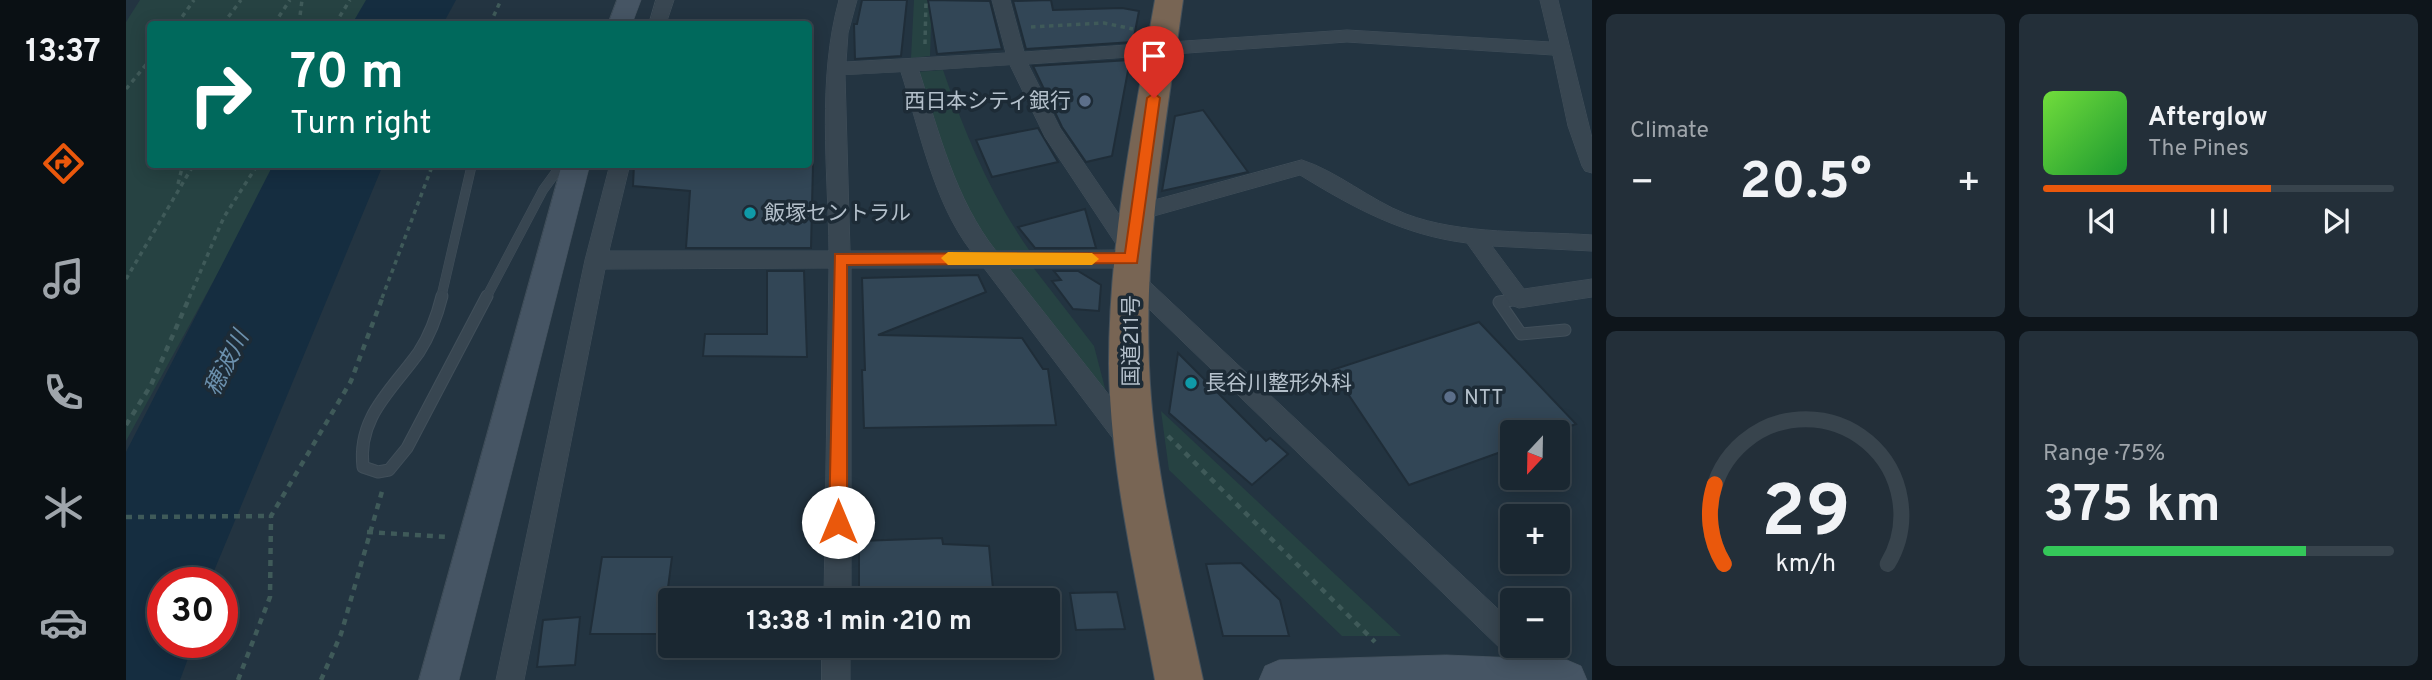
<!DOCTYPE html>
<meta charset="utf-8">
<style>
body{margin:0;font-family:Overpass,"Noto Sans JP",sans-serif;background:#232f39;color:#f1f3f6;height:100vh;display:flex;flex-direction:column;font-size:26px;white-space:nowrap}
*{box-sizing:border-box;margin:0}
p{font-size:23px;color:#9fa5ab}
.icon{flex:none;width:38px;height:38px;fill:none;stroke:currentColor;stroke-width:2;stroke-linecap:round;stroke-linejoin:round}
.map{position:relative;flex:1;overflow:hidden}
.sheet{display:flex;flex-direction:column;gap:14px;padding:14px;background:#0e151b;width:840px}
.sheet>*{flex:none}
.top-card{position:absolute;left:21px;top:21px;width:665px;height:147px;border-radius:7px;box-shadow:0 4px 18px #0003,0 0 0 2px #38444d;background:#00695c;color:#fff;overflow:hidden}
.needle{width:46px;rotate:202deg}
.tools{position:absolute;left:1374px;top:420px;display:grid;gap:14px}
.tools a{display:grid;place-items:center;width:70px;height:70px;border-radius:7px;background:#1a2731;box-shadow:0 4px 18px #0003,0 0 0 2px #38444d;font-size:35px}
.speed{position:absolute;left:21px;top:567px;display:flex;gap:14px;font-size:35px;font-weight:700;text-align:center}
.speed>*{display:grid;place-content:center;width:91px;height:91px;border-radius:50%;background:#1a2731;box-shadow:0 4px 18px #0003,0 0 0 2px #38444d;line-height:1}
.speed .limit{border:10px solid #d22;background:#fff;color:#111}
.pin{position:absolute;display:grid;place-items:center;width:60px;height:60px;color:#fff;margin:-72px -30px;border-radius:50% 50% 50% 0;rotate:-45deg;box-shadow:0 0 7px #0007}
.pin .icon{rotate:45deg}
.me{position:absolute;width:77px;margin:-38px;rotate:0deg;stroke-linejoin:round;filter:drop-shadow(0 0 5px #0008)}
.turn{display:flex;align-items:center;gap:24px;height:147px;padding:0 28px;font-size:32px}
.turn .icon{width:91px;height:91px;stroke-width:2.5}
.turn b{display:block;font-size:49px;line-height:60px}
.big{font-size:52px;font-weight:700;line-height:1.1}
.sheet .card{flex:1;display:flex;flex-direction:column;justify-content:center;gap:10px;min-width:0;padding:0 24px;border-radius:10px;background:#232f39}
.sheet .dial{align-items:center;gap:0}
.dial svg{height:182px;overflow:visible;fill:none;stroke:#38444d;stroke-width:7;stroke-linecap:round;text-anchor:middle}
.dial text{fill:#f1f3f6;stroke:none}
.song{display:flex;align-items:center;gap:21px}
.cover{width:84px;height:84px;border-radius:10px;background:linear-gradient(135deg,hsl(100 70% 55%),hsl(130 70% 35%))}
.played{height:7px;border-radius:4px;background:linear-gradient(90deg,#ea580c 65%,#38444d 65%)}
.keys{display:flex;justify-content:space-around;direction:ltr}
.heat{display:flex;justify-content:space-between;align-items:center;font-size:38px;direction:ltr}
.charge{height:10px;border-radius:5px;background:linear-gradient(90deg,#34c759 75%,#38444d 0)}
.sheet .tiles{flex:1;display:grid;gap:14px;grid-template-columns:repeat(2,1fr)}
.trip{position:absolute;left:532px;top:588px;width:402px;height:70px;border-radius:7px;background:#1a2731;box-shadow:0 4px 18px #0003,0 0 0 2px #38444d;font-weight:700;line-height:70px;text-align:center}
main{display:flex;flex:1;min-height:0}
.tabs{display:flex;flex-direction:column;width:126px;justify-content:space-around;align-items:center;background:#0a1014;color:#9fa5ab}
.tabs .icon{width:49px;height:49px}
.tabs .selected{color:#ea580c}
.tabs b{font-size:32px;color:#f1f3f6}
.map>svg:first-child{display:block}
.green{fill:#264242}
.water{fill:#152d40}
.building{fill:#324656;stroke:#1f2d38;stroke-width:2}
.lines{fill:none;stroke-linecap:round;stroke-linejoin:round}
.lane-far1-casing{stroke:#414f5a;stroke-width:10}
.lane-casing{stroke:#414f5a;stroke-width:13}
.street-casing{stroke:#414f5a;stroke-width:1}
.secondary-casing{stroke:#414f5a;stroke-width:1}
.highway-casing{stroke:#43505b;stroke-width:2}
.path-far1{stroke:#3f5a59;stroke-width:3.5;stroke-dasharray:4.5 4.5;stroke-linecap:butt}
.path{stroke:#3f5a59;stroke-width:4.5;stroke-dasharray:6 6;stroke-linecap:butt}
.lane-far1{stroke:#384651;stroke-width:9}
.lane{stroke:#384651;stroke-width:11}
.street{fill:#384651;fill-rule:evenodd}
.secondary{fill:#465564;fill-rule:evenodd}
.highway{fill:#786554;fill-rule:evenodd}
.route{fill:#ea580c;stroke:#983908;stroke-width:2}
.slow{fill:#f59e0b}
.service-dot{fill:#5c6f8a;stroke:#1d2b36;stroke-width:2.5}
.culture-dot{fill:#0f9aa8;stroke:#1d2b36;stroke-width:2.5}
.labels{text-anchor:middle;stroke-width:7;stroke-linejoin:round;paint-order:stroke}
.poi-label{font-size:21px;fill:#b4c0cb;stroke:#1d2b36;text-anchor:start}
.street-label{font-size:21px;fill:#b4c0cb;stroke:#1d2b36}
.water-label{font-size:23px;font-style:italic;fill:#6b90ad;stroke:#1d2b36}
</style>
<main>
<nav class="tabs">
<b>13:37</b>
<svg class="icon selected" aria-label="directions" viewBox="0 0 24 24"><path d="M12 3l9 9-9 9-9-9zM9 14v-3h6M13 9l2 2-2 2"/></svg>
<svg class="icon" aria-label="music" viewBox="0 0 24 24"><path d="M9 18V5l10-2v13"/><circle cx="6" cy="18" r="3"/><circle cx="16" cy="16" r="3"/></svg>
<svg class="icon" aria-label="phone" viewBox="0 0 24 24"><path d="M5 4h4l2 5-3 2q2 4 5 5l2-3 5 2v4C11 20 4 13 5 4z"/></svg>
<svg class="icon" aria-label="climate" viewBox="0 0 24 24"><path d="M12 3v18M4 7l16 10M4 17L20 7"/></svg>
<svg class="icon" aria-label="car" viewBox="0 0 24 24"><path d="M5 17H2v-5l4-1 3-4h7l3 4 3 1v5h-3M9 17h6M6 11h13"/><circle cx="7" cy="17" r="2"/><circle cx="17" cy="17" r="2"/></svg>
</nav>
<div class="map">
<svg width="1466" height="680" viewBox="0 0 1466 680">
<rect width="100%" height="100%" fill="#233441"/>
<!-- green -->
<g class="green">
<path d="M14,0H241L228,24H24V164L151,165L0,441V22Z"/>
<path d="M788,0H806L804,56L785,58Z"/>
<path d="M817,70C839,134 864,194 903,250L864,251L823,176L790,72Z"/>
<path d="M875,266H906L968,346L980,392Z"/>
<path d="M1035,411L1275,636H1216L1043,470Z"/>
</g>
<!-- water -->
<g class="water">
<path d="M240,0H330L317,24H226Z"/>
<path d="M147,165H257L83,583H37V642H66L67,645L54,680H0V452Z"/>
</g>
<!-- building -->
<g class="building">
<path d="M736,0H781L775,56L729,59L728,24H731Z"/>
<path d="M802,0L864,1L876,49L811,54Z"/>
<path d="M925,0L927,10L996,8L1013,11L1007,42L900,49L887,1Z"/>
<path d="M1004,60L986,156L960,162L936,127L907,66Z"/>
<path d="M1077,110L1122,172L1036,191L1049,116Z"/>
<path d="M912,128L932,162L866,177L850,140Z"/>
<path d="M508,164H687L685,248H560L564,191L507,186Z"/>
<path d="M959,209L970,248H909L892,227Z"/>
<path d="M641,271H678L681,357L577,356L579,334H641Z"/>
<path d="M928,271H952L975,285L973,311L947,309L926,281L935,280Z"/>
<path d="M852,275L860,292L752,335L896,338L917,369H922L930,425L738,428L736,370H739L736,278Z"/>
<path d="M1353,322L1450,424L1428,432H1386V448L1283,485L1206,370Z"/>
<path d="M1052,353L1140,441L1144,438L1162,454L1126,485L1043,413Z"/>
<path d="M816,538L817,544L863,546L868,600H733V541Z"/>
<path d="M476,557H546L536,634H464Z"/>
<path d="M1115,563L1154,600L1163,636H1097L1080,564Z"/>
<path d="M991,592L999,629L950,630L944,593Z"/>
<path d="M454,617L449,665L411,667L417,620Z"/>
</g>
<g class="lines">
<!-- lane-far1 casing -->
<g class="lane-far1-casing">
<g id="lane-far1">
<path d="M315,298L346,164"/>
<path d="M360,298L417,190L436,164"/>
</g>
</g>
<!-- lane casing -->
<g class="lane-casing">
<g id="lane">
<path d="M316,296C311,316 304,335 293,352C266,390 231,417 237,467L252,472L263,470L281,448L361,296"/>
<path d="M1393,299L1373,302L1395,334L1439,330"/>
</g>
</g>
<!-- street casing -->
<g class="street-casing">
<g id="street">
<path d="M530,0H548L540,24H523Z"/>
<path d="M713,0H731L722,33L720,62L880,53L866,0H884L898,52L1221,30L1424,42L1414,0H1432L1466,138V173L1459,171L1456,166L1442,126L1427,55L1221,42L902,64L934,128L1014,245L1017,259L1014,265L1006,268H883L1013,433L1016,441L1013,449L1004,452L995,449L858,268H725V600H698L703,268L479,269L398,680H370L459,260L484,164H504L483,251H703C702,168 691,80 713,0ZM884,65L919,137L994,250L870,251C829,199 813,132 793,71ZM775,72C794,131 807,201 845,251H724L719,75Z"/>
<path d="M1176,160C1211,171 1244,200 1280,214C1335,235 1407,231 1466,235V251L1366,246L1398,289L1466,279V297L1393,308L1385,305L1341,243C1277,235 1228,208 1174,175L1010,221L1003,219L1000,213L1003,207L1010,205Z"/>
<path d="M1004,268L1012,271L1386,622V646H1411L1435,668L1438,680H1407L996,283L993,277L996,271Z"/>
<rect x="696" y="646" width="28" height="34"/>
</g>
</g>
<!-- secondary casing -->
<g class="secondary-casing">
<g id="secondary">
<path d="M491,0H515L506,24H482Z"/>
<path d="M436,164H464L333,680H293Z"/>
<path d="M1320,655L1441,660L1455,666L1461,680H1133L1139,666L1153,660Z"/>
</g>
</g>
<!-- highway casing -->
<g class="highway-casing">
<path id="highway" d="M1029,0H1057C1040,121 1018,243 1023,365C1027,472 1055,576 1077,680H1029C1010,576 984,471 983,364C983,241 1008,120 1029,0Z"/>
</g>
<!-- path-far1 -->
<g class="path-far1">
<path d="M51,24L68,0"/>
<path d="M97,24L115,0"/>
<path d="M148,24L164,0"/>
<path d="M173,24L176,0"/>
<path d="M209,24L224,0"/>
<path d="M364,24L375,0"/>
<path d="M905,27L978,23L1007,29"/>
<path d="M799,44L800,0"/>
<path d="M0,89L24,60"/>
<path d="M52,184L57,164"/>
<path d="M0,279L68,164"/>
<path d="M63,298L98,217L132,164"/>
<path d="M256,298L307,164"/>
</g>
<!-- path -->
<g class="path">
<path d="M0,425L25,385L64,296"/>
<path d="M1042,436L1249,642"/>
<path d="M0,517L145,516"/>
<path d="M241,532L321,537"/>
<path d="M112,680L144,597L145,516L225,381L257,296"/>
<path d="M195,680L215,634L257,488"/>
</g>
<!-- lane-far1 -->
<use href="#lane-far1" class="lane-far1"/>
<!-- lane -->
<use href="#lane" class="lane"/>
<!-- street -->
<use href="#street" class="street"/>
<!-- secondary -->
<use href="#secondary" class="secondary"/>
<!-- highway -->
<use href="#highway" class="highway"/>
</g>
<!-- route -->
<path class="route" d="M1028,93L1034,98L1011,263L721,265V522L718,528L712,530L705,528L703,522L709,254L999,253L1021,98Z"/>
<!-- slow -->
<path class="slow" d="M822,252L966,253L973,259L966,265H822L815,258Z"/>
<!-- markers -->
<g class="service-dot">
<circle cx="959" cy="101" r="7"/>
<circle cx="1324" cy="397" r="7"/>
</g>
<g class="culture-dot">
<circle cx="624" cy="213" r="7"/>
<circle cx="1065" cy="383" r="7"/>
</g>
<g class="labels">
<!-- poi labels -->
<g class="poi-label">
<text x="945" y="108" text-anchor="end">西日本シティ銀行</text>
<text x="638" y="220">飯塚セントラル</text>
<text x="1079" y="390">長谷川整形外科</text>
<text x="1338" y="404">NTT</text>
</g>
<!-- street labels -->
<g class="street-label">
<text transform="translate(1005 341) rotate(-90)" y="7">国道211号</text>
</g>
<!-- water labels -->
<g class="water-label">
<text transform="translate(100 363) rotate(-63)" y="8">穂波川</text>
</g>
</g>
</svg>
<div class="tools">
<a><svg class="needle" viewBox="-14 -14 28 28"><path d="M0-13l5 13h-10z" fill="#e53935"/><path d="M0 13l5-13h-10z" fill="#9fa5ab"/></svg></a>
<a>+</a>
<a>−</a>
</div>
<div class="speed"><div class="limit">30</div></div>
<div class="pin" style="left:1028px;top:98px;background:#d93025"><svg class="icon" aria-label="arrive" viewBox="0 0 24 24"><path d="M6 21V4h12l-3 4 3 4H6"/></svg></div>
<svg class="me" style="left:712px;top:522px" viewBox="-20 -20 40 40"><circle r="19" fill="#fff"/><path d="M0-13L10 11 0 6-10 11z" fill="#ea580c"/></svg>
<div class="trip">13:38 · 1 min · 210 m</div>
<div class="top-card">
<div class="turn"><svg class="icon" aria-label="right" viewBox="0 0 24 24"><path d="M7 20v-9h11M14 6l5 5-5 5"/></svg><div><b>70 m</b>Turn right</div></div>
</div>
</div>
<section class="sheet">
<div class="tiles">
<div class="card"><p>Climate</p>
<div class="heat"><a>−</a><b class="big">20.5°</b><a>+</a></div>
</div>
<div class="card">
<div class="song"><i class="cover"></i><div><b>Afterglow</b><p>The Pines</p></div></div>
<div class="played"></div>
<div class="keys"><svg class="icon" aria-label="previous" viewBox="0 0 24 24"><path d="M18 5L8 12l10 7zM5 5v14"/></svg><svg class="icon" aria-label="pause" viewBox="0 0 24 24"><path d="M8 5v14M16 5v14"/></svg><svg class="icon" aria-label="next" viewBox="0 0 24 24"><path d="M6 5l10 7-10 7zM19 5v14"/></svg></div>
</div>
<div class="card dial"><svg viewBox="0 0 100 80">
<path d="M14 69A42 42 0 1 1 86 69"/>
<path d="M14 69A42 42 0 0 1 10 34" stroke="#ea580c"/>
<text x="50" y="56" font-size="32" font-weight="700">29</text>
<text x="50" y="72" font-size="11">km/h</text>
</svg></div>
<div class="card"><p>Range · 75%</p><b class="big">375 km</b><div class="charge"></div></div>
</div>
</section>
</main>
